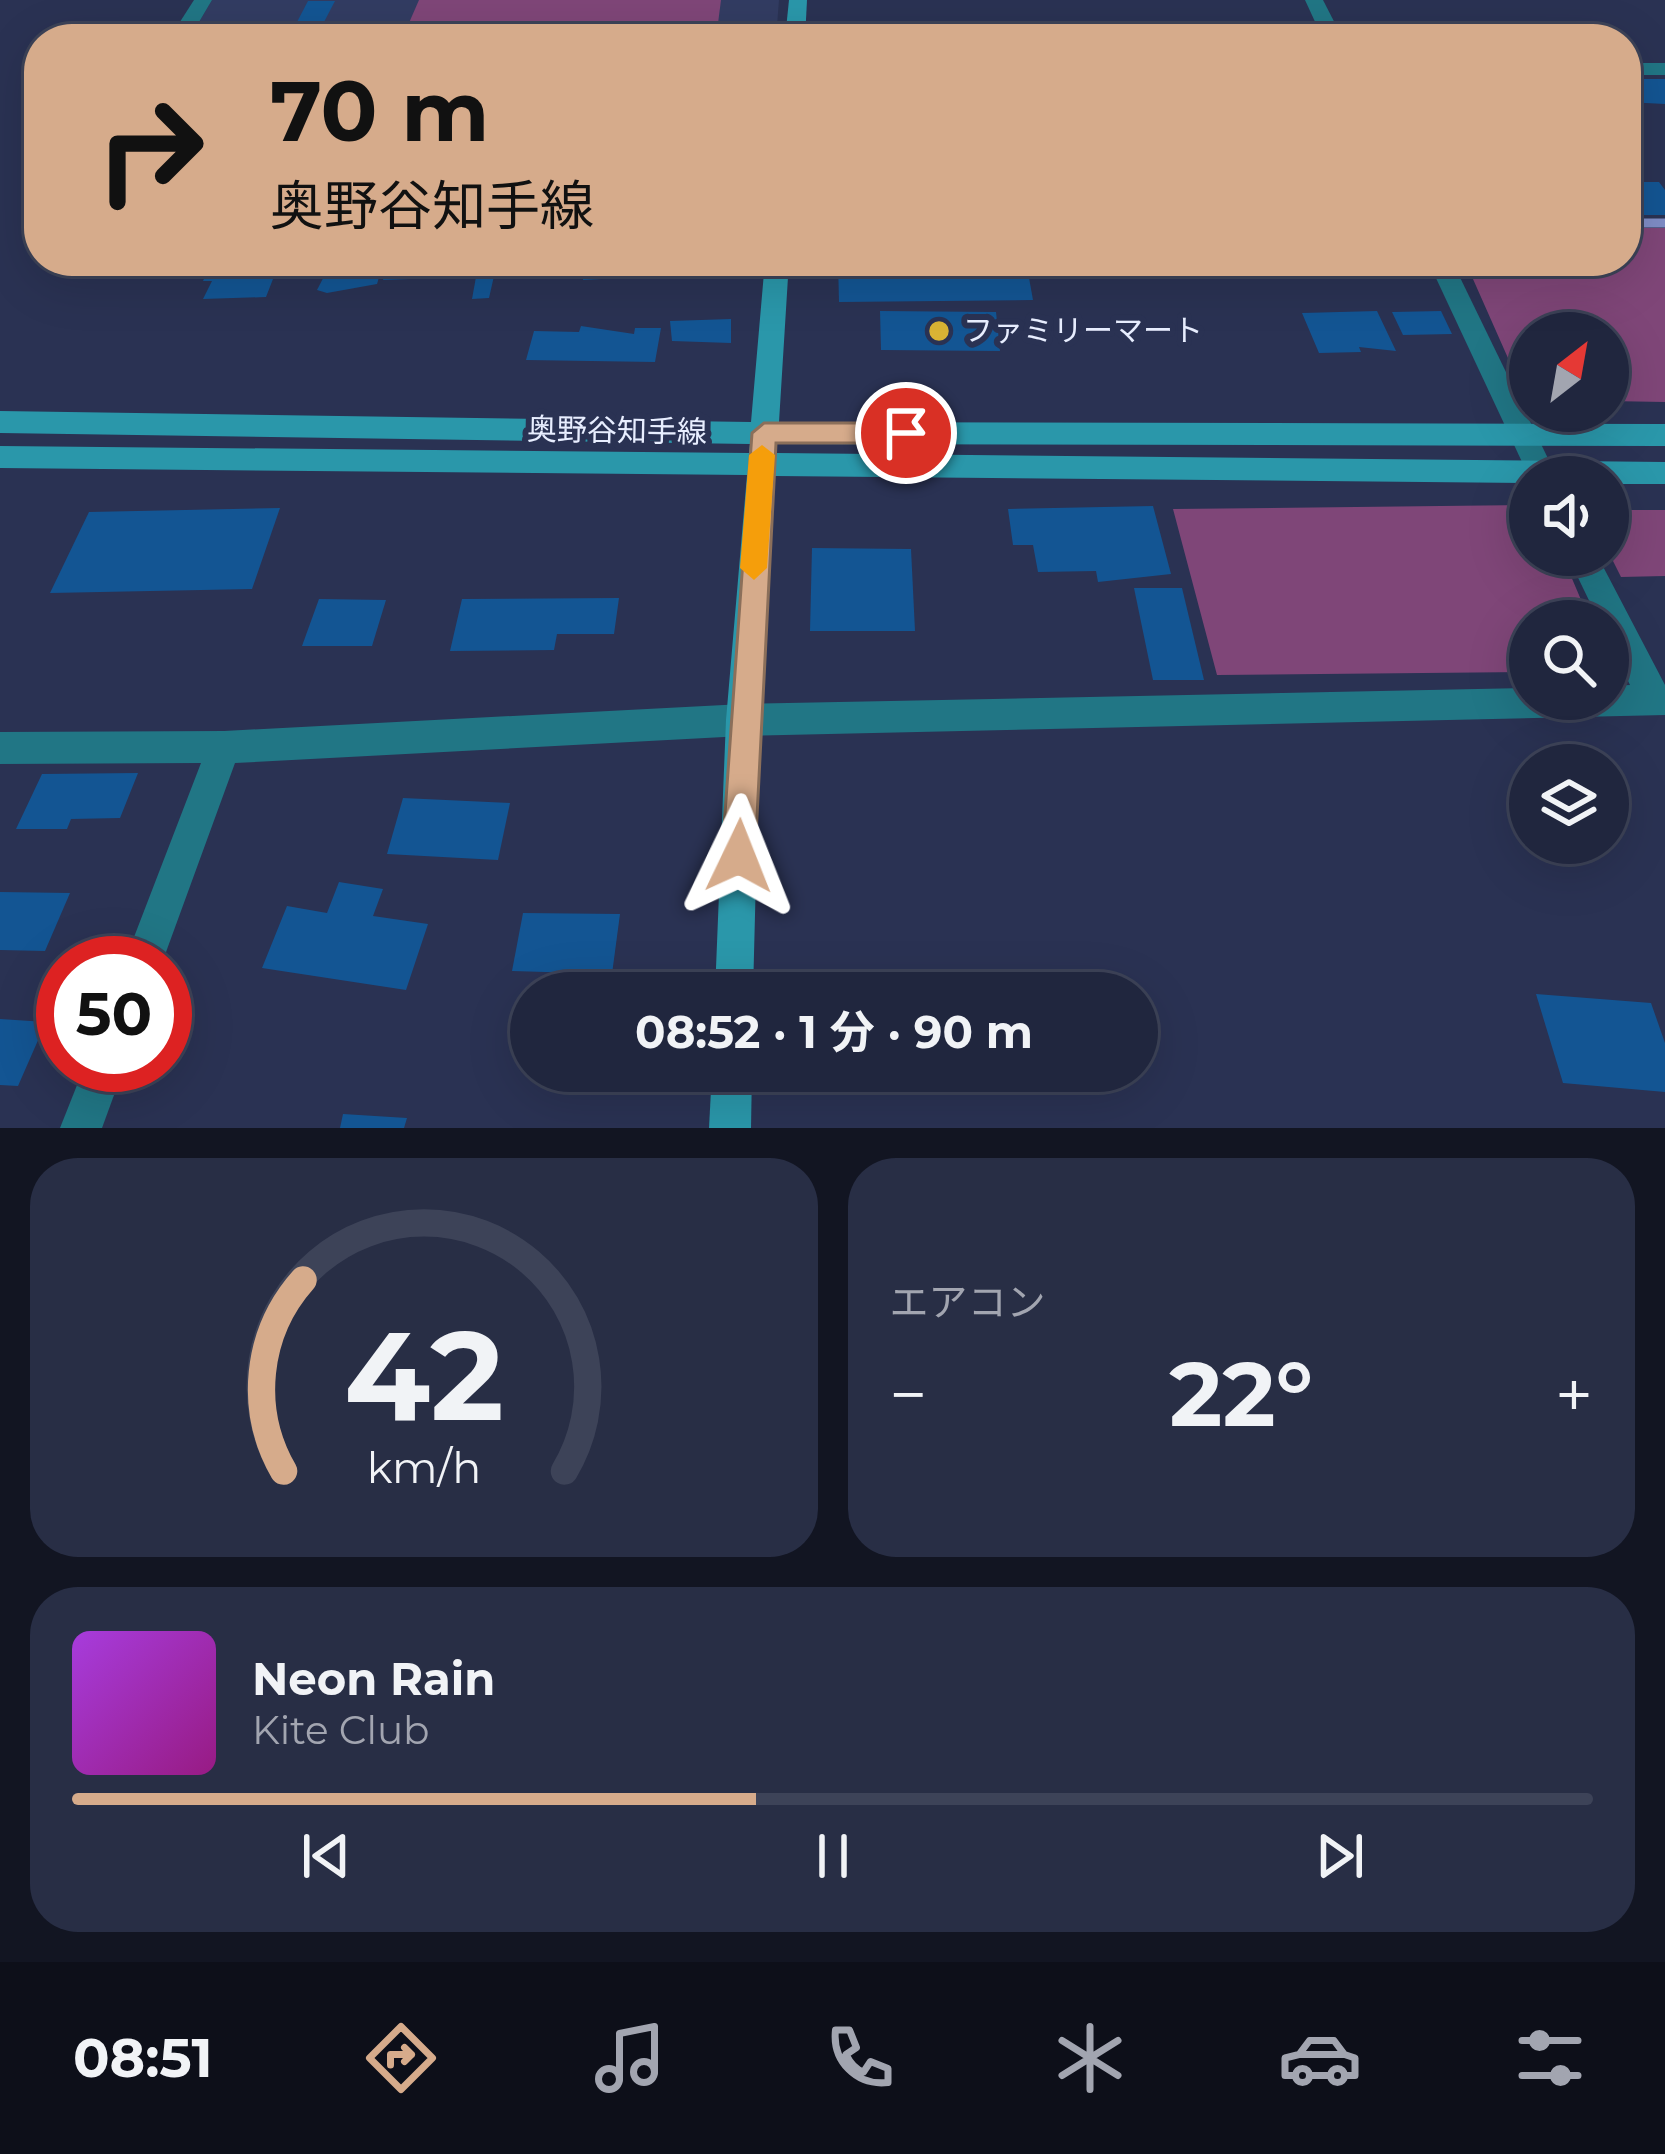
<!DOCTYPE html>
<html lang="ja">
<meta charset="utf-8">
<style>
body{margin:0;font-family:Montserrat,"Noto Sans JP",sans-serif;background:#282e45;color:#f1f3f6;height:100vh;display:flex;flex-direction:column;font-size:45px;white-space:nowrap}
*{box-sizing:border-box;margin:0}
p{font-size:39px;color:#a2a5b0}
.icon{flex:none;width:66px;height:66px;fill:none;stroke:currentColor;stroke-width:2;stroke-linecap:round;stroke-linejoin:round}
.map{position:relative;height:1128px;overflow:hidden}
.drawer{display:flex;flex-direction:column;gap:30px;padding:30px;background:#121522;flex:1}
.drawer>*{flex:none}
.guide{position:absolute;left:24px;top:24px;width:1617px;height:252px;border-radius:48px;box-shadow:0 12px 48px #0002,0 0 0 3px #3d4358;background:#d6ab8b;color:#111;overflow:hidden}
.needle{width:78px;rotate:31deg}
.buttons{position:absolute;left:1509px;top:312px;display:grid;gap:24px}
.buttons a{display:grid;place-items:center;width:120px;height:120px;border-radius:50%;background:#20263e;box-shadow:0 12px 48px #0002,0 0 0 3px #3d4358;font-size:60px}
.speed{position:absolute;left:36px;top:936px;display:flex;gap:24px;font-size:60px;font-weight:700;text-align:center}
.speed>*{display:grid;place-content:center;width:156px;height:156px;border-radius:50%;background:#20263e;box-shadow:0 12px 48px #0002,0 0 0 3px #3d4358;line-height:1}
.speed .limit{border:18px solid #d22;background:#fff;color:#111}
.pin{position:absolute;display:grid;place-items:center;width:102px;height:102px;color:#fff;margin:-51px;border:6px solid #fff;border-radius:50%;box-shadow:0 3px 12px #0007}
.me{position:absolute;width:132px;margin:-66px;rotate:2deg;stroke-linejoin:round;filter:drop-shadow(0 0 9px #0008)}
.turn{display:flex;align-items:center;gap:42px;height:252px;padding:0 48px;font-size:54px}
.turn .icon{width:156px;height:156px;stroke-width:2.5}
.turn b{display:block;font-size:84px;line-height:102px}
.big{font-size:90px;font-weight:700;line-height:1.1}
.drawer .tile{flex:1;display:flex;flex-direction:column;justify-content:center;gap:18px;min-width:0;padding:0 42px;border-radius:48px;background:#282e45}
.drawer .dial{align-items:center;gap:0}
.dial svg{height:312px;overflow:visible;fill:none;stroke:#3d4358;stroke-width:7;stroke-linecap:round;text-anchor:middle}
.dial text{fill:#f1f3f6;stroke:none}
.song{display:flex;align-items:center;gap:36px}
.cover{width:144px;height:144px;border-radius:18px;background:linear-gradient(135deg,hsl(280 70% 55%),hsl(310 70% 35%))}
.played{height:12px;border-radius:6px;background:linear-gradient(90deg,#d6ab8b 45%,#3d4358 45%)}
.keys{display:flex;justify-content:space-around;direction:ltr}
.heat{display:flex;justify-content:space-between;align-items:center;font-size:66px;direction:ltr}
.drawer .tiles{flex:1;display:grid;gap:30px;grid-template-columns:1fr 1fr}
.tile:last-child{grid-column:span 2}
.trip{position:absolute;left:510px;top:972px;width:648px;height:120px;border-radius:60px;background:#20263e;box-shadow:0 12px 48px #0002,0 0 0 3px #3d4358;font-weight:700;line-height:120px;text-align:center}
.tab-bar{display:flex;height:192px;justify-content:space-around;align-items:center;background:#0d0f19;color:#a2a5b0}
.tab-bar .icon{width:84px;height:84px}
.tab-bar .selected{color:#d6ab8b}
.tab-bar b{font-size:54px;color:#f1f3f6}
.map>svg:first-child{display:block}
.built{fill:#323c62}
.green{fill:#7f4678}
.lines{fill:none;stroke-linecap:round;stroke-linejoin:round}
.stream{stroke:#7f8dc6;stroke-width:9}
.building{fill:#135593}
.minor{fill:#217685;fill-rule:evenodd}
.secondary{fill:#2a97aa;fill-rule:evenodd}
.route{fill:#d6ab8b;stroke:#8b6f5a;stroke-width:3}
.slow{fill:#f59e0b}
.poi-dot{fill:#d9b334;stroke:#2a3253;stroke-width:4.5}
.labels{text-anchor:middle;stroke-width:12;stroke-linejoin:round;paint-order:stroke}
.poi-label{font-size:30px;fill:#e8eeff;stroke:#2a3253;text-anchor:start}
.street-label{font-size:30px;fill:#e8eeff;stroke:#2a3253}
</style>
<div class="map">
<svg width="1665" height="1128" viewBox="0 0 1665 1128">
<rect width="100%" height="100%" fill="#2a3253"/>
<!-- built -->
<path class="built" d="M212,0H779L776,39H189Z"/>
<!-- green -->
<g class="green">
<path d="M419,0H721L716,39H402Z"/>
<path d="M1626,228H1665V402L1608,401V333H1530L1527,401L1465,261H1626Z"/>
<path d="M1529,505L1530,555H1562L1590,621H1530V672L1217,675L1173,509Z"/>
<path d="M1608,510H1665V576L1621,577L1608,551Z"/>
</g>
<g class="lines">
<!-- stream -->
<path class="stream" d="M1626,223H1665"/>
</g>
<!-- building -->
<g class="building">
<path d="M308,1H335L324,22H297Z"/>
<path d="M983,32L984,39H936L935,33Z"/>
<path d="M1626,79H1665V104L1626,102Z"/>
<path d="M1626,182H1659L1665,190V215H1626Z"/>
<path d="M280,261L266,297L203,299L212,281H203L211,263Z"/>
<path d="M332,261H384L377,284L327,293L317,290Z"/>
<path d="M389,261H415L410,279L383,280Z"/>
<path d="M481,261H538L536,271L478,273Z"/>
<path d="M585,261H621L620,278L583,280Z"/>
<path d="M656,261H718L716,272L654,270Z"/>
<path d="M838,261H1026L1033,300L839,302Z"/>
<path d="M1272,261H1364L1368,269L1354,270L1356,277H1324L1321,268H1275Z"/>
<path d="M494,276L489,298L472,299L476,277Z"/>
<path d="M880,311L996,312L1000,351L881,350Z"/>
<path d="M1377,311L1396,351L1359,347L1361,352L1319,353L1302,313Z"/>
<path d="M1441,311L1452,334L1403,335L1392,312Z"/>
<path d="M731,319V343L672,341L670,321Z"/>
<path d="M581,326L634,334L635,328H661L655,362L526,360L534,331L579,332Z"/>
<path d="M1153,506L1171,574L1098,582L1096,571L1038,572L1033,545H1013L1008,509Z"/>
<path d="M280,508L252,589L50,593L89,512Z"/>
<path d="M812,548L911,549L915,631H810Z"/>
<path d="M1134,588H1182L1204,680H1153Z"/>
<path d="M619,598L614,634H557L554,650L450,651L462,599Z"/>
<path d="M319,599L386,600L372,646H302Z"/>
<path d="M138,773L120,818L71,819L67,829H16L42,774Z"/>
<path d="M403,798L510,803L498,860L387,854Z"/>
<path d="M339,882L383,889L373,916L428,924L406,990L262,968L287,906L327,913Z"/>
<path d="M0,892L70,893L45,951L0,950Z"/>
<path d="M523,913L620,914L612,974L512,971Z"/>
<path d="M1536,994L1651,1003L1665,1043V1092L1563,1083Z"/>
<path d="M0,1019L46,1022L18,1086L0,1085Z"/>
<path d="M343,1114L407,1118L404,1128H340Z"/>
</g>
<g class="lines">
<!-- minor -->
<g class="minor">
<path d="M194,0H212L189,39H169Z"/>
<path d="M1305,0H1323L1343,39H1323Z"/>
<rect x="1626" y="63" width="39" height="12"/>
<path d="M1428,261H1452L1557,477L1530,479Z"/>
<path d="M1567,555H1597L1665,685V715L743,736L235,763L162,963H124L201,763L0,764V732L224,731L743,704L1530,688V699H1608V686L1630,685L1608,640V621H1599Z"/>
<path d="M85,1065H125L102,1128H60Z"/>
</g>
<!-- secondary -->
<g class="secondary">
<path d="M789,0H807L805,39H785Z"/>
<path d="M765,261H789L779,422L1665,424V446L777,444V453L1665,462V484H1608V477H1530V483L775,476L760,720L753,993H715L726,720L747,475L0,468V446L749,453L750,444L0,433V411L751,422Z"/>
<path d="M712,1071H752L751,1128H709Z"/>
</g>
</g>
<!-- route -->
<path class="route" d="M764,423H906L919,433L906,443H776L755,856L750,868L739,872L727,868L722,856L752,433Z"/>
<!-- slow -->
<path class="slow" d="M762,445L775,455L767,568L754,580L740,568L749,455Z"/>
<!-- markers -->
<circle class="poi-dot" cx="939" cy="331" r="12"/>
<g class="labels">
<!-- poi labels -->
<g class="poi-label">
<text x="963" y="341">ファミリーマート</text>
</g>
<!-- street labels -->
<g class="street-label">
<text transform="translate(617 431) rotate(1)" y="10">奥野谷知手線</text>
</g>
</g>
</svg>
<div class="buttons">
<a><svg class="needle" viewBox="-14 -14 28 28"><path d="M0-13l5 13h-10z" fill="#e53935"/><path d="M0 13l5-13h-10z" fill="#a2a5b0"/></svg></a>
<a><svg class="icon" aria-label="sound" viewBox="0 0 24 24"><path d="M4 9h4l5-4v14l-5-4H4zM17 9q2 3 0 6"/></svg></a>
<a><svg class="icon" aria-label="search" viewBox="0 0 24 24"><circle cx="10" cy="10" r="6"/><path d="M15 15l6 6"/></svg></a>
<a><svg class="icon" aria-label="layers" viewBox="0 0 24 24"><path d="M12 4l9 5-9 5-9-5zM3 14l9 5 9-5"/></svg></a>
</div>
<div class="speed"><div class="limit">50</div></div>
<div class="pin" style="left:906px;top:433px;background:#d93025"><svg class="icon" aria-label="arrive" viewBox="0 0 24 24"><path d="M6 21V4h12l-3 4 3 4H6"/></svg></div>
<svg class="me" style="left:739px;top:856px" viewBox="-20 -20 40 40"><path d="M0-17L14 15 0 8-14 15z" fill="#d6ab8b" stroke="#fff" stroke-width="4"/></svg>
<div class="trip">08:52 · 1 分 · 90 m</div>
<div class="guide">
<div class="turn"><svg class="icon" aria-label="right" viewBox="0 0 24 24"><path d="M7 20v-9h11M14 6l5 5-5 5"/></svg><div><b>70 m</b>奥野谷知手線</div></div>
</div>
</div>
<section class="drawer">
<div class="tiles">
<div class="tile dial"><svg viewBox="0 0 100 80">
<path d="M14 69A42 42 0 1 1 86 69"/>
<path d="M14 69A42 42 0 0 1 19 20" stroke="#d6ab8b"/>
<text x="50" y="56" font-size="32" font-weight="700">42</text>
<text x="50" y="72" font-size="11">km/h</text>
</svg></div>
<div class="tile"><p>エアコン</p>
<div class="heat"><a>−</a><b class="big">22°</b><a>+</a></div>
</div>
<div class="tile">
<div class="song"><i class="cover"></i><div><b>Neon Rain</b><p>Kite Club</p></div></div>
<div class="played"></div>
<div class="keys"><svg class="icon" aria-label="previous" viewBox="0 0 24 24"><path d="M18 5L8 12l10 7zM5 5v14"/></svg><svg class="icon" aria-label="pause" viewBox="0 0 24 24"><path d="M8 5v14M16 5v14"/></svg><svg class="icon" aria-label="next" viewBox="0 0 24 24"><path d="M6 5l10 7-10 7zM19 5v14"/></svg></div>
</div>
</div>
</section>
<nav class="tab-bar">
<b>08:51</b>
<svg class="icon selected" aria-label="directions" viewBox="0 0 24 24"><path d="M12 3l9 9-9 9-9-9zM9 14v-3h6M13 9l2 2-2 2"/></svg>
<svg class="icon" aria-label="music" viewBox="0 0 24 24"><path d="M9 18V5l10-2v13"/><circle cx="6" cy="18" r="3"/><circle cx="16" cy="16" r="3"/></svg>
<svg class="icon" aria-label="phone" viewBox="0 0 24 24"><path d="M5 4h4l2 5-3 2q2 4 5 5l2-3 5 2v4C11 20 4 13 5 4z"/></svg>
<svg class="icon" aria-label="climate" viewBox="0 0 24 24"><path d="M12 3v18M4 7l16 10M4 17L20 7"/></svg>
<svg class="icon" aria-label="car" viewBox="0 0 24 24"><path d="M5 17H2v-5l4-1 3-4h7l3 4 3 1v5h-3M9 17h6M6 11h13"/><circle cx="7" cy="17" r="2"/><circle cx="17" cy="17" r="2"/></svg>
<svg class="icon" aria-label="filters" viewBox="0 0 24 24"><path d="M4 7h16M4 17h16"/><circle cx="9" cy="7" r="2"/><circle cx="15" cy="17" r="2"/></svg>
</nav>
